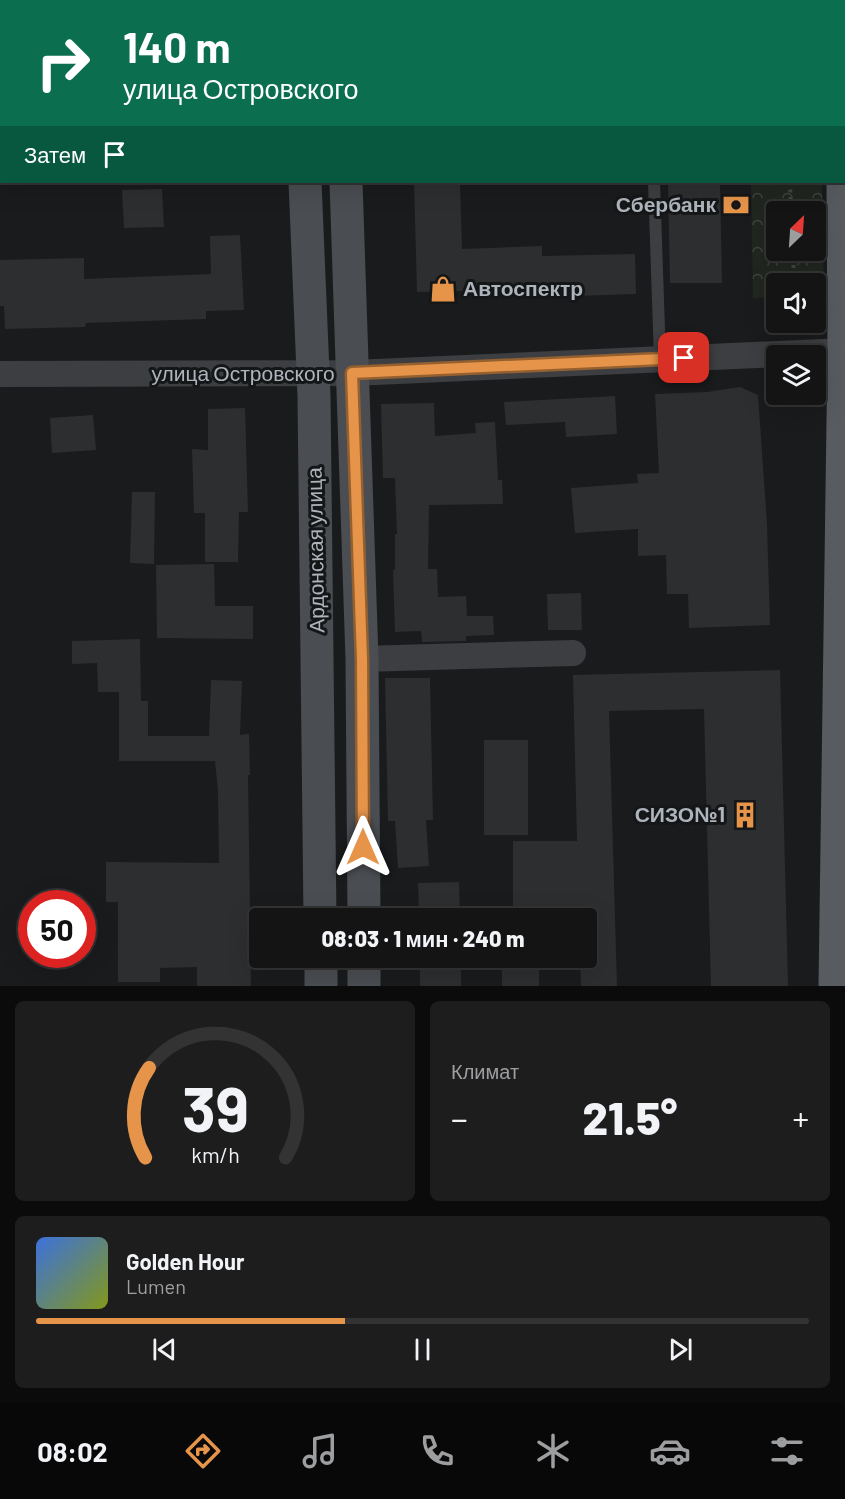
<!DOCTYPE html>
<html lang="ru">
<meta charset="utf-8">
<style>
body{margin:0;font-family:Barlow,sans-serif;background:#1d1d1e;color:#f1f3f6;height:100vh;display:flex;flex-direction:column;font-size:22px;white-space:nowrap}
*{box-sizing:border-box;margin:0}
p{font-size:20px;color:#9d9ea0}
.icon{flex:none;width:33px;height:33px;fill:none;stroke:currentColor;stroke-width:2;stroke-linecap:round;stroke-linejoin:round}
.map{position:relative;height:986px;overflow:hidden}
.details{display:flex;flex-direction:column;gap:15px;padding:15px;background:#0b0b0c;flex:1}
.details>*{flex:none}
.top-card{position:absolute;left:0px;top:0px;width:846px;height:183px;box-shadow:0 6px 24px #0002,0 0 0 2px #333334;background:#0b6e4f;color:#fff;overflow:hidden}
.needle{width:39px;rotate:25deg}
.controls{position:absolute;left:766px;top:201px;display:grid;gap:12px}
.controls a{display:grid;place-items:center;width:60px;height:60px;border-radius:6px;background:#141415;box-shadow:0 6px 24px #0002,0 0 0 2px #333334;font-size:30px}
.speed{position:absolute;left:18px;top:890px;display:flex;gap:12px;font-size:30px;font-weight:700;text-align:center}
.speed>*{display:grid;place-content:center;width:78px;height:78px;border-radius:50%;background:#141415;box-shadow:0 6px 24px #0002,0 0 0 2px #333334;line-height:1}
.speed .limit{border:9px solid #d22;background:#fff;color:#111}
.pin{position:absolute;display:grid;place-items:center;width:51px;height:51px;color:#fff;margin:-26px;border-radius:12px;box-shadow:0 3px 9px #0006}
.me{position:absolute;width:66px;margin:-33px;rotate:0deg;stroke-linejoin:round;filter:drop-shadow(0 0 4px #0008)}
.turn{display:flex;align-items:center;gap:21px;height:126px;padding:0 24px;font-size:27px}
.turn .icon{width:78px;height:78px;stroke-width:2.5}
.turn b{display:block;font-size:42px;line-height:51px}
.then{display:flex;align-items:center;height:57px;padding:0 24px;background:#0003;gap:12px;font-size:22px}
.big{font-size:45px;font-weight:800;line-height:1.1}
.details .card{flex:1;display:flex;flex-direction:column;justify-content:center;gap:9px;min-width:0;padding:0 21px;border-radius:9px;background:#1d1d1e}
.details .dial{align-items:center;gap:0}
.dial svg{height:156px;overflow:visible;fill:none;stroke:#333334;stroke-width:7;stroke-linecap:round;text-anchor:middle}
.dial text{fill:#f1f3f6;stroke:none}
.song{display:flex;align-items:center;gap:18px}
.cover{width:72px;height:72px;border-radius:9px;background:linear-gradient(135deg,hsl(220 70% 55%),hsl(70 70% 35%))}
.played{height:6px;border-radius:3px;background:linear-gradient(90deg,#e5944a 40%,#333334 40%)}
.keys{display:flex;justify-content:space-around;direction:ltr}
.heat{display:flex;justify-content:space-between;align-items:center;font-size:33px;direction:ltr}
.details .tiles{flex:1;display:grid;gap:15px;grid-template-columns:1fr 1fr}
.card:last-child{grid-column:span 2}
.trip{position:absolute;left:249px;top:908px;width:348px;height:60px;border-radius:6px;background:#141415;box-shadow:0 6px 24px #0002,0 0 0 2px #333334;font-weight:800;line-height:60px;text-align:center}
.tabs{display:flex;height:96px;justify-content:space-around;align-items:center;background:#080808;color:#9d9ea0}
.tabs .icon{width:42px;height:42px}
.tabs .current{color:#e5944a}
.tabs b{font-size:27px;color:#f1f3f6}
.map>svg:first-child{display:block}
.forest{fill:url(#forest-crowns);fill-rule:evenodd}
.building{fill:#2d2e30}
.lines{fill:none;stroke-linecap:round;stroke-linejoin:round}
.path{stroke:#424548;stroke-width:4;stroke-dasharray:3 4.5;stroke-linecap:butt}
.service{stroke:#3c3e41;stroke-width:12}
.minor{stroke:#3c3e41;stroke-width:26}
.secondary{stroke:#4a4d51;stroke-width:33}
.primary{stroke:#585b60;stroke-width:33}
.route-casing{stroke:#956030;stroke-width:15}
.route{stroke:#e5944a;stroke-width:10}
.labels{text-anchor:middle;stroke-width:6;stroke-linejoin:round;paint-order:stroke}
.poi-label{font-size:21px;font-weight:bold;fill:#aeb4bb;stroke:#151617;text-anchor:end}
.street-label{font-size:21px;fill:#aeb4bb;stroke:#151617}
</style>
<div class="map">
<svg width="845" height="986" viewBox="0 0 845 986">
<defs>
<pattern id="forest-crowns" width="20" height="18" patternUnits="userSpaceOnUse" patternTransform="scale(1.5)"><rect width="20" height="18" fill="#212720"/><path d="M2 6a3 3 0 1 1 6 0M12 15a3 3 0 1 1 6 0" fill="none" stroke="#3f443e"/></pattern>
</defs>
<rect width="100%" height="100%" fill="#1a1b1c"/>
<!-- forest -->
<path class="forest" d="M751,182H822L824,297H816V284H777V297L753,298ZM777,212H816V250H777Z"/>
<!-- building -->
<g class="building">
<path d="M414,182H460L462,249L542,246V256L635,254L636,294L574,296V288L417,292Z"/>
<path d="M668,182H720L722,283H670Z"/>
<path d="M162,189L164,227L124,228L122,190Z"/>
<path d="M240,235L244,310L206,311V319L86,323L85,327L5,329L4,306H0V260L84,258V279L211,274L210,236Z"/>
<path d="M740,387L758,395L767,524L770,625L689,628L688,594H667L666,555L638,556V529L575,533L571,488L638,483L637,474L659,473L655,394L707,392Z"/>
<path d="M615,396L617,434L566,437L565,422L506,425L504,402Z"/>
<path d="M434,403L435,436L476,433L475,423L495,422L498,480H502L503,504L429,505L428,569H437L438,597L466,596L467,616H493L494,635L466,636V641L422,642L421,631L395,632L393,570H395V534H397L395,478H383L381,404Z"/>
<path d="M245,408L248,512H239L238,562H205V513H194L192,449L208,450V409Z"/>
<path d="M93,415L96,450L52,453L50,418Z"/>
<path d="M132,492H155L154,564L130,563Z"/>
<path d="M214,564L215,606H253V639L157,638L156,565Z"/>
<path d="M581,593L582,630H548L547,594Z"/>
<path d="M140,639L141,701H148V736H209L211,680L242,681L240,735L249,734L250,775H248L251,986H197V967L160,968V982H118V902H106V862L219,863L218,791L215,761H119V692H98L97,663L72,664V641Z"/>
<path d="M780,670L788,986H711L704,709L609,711L617,986H581L580,957H586V918H513V841H577L573,675Z"/>
<path d="M385,678H430L433,820H426L429,866L398,868L395,821H388Z"/>
<rect x="484" y="740" width="44" height="95"/>
<path d="M459,882L460,918H419L418,883Z"/>
<rect x="420" y="957" width="41" height="29"/>
<rect x="502" y="957" width="37" height="29"/>
</g>
<g class="lines">
<!-- path -->
<g class="path">
<path d="M783,0V2"/>
<path d="M810,0V2"/>
<path d="M790,182L791,212"/>
<path d="M793,250L794,284"/>
<path d="M779,328L785,322"/>
</g>
<!-- service -->
<g class="service">
<path d="M648,0V2"/>
<path d="M654,182L660,359"/>
</g>
<!-- minor -->
<g class="minor">
<path d="M0,374L353,373L845,351"/>
<path d="M362,659L573,653"/>
</g>
<!-- secondary -->
<g class="secondary">
<path d="M298,0V2"/>
<path d="M341,0V2"/>
<path d="M305,182L314,396L320,918"/>
<path d="M346,182L362,659L364,918"/>
<path d="M321,957V986"/>
<path d="M364,957V986"/>
</g>
<!-- primary -->
<g class="primary">
<path d="M842,0V2"/>
<path d="M835,986L844,351L843,182"/>
</g>
</g>
<g class="lines">
<!-- route casing -->
<g class="route-casing">
<path id="route" d="M363,847L362,659L352,373L684,358"/>
</g>
<!-- route -->
<use href="#route" class="route"/>
</g>
<!-- icons -->
<defs>
<g id="bank-bare" transform="scale(2.07)"><path d="M-6-4H6V4H-6ZM0-2.3a2.3 2.3 0 1 0 0 4.6a2.3 2.3 0 1 0 0-4.6Z" fill="#e5944a" stroke="#151617" stroke-width="2.5" paint-order="stroke"/></g>
<g id="shop-bare" transform="scale(2.07)"><path d="M-5-2.5h2.3a2.7 3.5 0 0 1 5.4 0H5L5.5 6h-11ZM-1.5-2.5h3a1.5 2.3 0 0 0-3 0Z" fill="#e5944a" stroke="#151617" stroke-width="2.5" paint-order="stroke"/></g>
<g id="building-bare" transform="scale(2.07)"><path d="M-4-6H4V6H1V3H-1V6H-4ZM-2.5-4.3h1.7v1.8h-1.7ZM.8-4.3h1.7v1.8H.8ZM-2.5-1h1.7V.8h-1.7ZM.8-1h1.7V.8H.8Z" fill="#e5944a" stroke="#151617" stroke-width="2.5" paint-order="stroke"/></g>
</defs>
<g fill-rule="evenodd">
<use href="#bank-bare" x="736" y="205"/>
<use href="#shop-bare" x="443" y="289"/>
<use href="#building-bare" x="745" y="815"/>
</g>
<g class="labels">
<!-- poi labels -->
<g class="poi-label">
<text x="716" y="212">Сбербанк</text>
<text x="463" y="296" text-anchor="start">Автоспектр</text>
<text x="725" y="822">СИЗО№1</text>
</g>
<!-- street labels -->
<g class="street-label">
<text x="243" y="381">улица Островского</text>
<text transform="translate(316 550) rotate(-91)" y="7">Ардонская улица</text>
</g>
</g>
</svg>
<div class="controls">
<a><svg class="needle" viewBox="-14 -14 28 28"><path d="M0-13l5 13h-10z" fill="#e53935"/><path d="M0 13l5-13h-10z" fill="#9d9ea0"/></svg></a>
<a><svg class="icon" aria-label="sound" viewBox="0 0 24 24"><path d="M4 9h4l5-4v14l-5-4H4zM17 9q2 3 0 6"/></svg></a>
<a><svg class="icon" aria-label="layers" viewBox="0 0 24 24"><path d="M12 4l9 5-9 5-9-5zM3 14l9 5 9-5"/></svg></a>
</div>
<div class="speed"><div class="limit">50</div></div>
<div class="pin" style="left:684px;top:358px;background:#d93025"><svg class="icon" aria-label="arrive" viewBox="0 0 24 24"><path d="M6 21V4h12l-3 4 3 4H6"/></svg></div>
<svg class="me" style="left:363px;top:847px" viewBox="-20 -20 40 40"><path d="M0-17L14 15 0 8-14 15z" fill="#e5944a" stroke="#fff" stroke-width="4"/></svg>
<div class="trip">08:03 · 1 мин · 240 m</div>
<div class="top-card">
<div class="turn"><svg class="icon" aria-label="right" viewBox="0 0 24 24"><path d="M7 20v-9h11M14 6l5 5-5 5"/></svg><div><b>140 m</b>улица Островского</div></div>
<div class="then">Затем<svg class="icon" aria-label="arrive" viewBox="0 0 24 24"><path d="M6 21V4h12l-3 4 3 4H6"/></svg></div>
</div>
</div>
<section class="details">
<div class="tiles">
<div class="card dial"><svg viewBox="0 0 100 80">
<path d="M14 69A42 42 0 1 1 86 69"/>
<path d="M14 69A42 42 0 0 1 16 23" stroke="#e5944a"/>
<text x="50" y="56" font-size="32" font-weight="700">39</text>
<text x="50" y="72" font-size="11">km/h</text>
</svg></div>
<div class="card"><p>Климат</p>
<div class="heat"><a>−</a><b class="big">21.5°</b><a>+</a></div>
</div>
<div class="card">
<div class="song"><i class="cover"></i><div><b>Golden Hour</b><p>Lumen</p></div></div>
<div class="played"></div>
<div class="keys"><svg class="icon" aria-label="previous" viewBox="0 0 24 24"><path d="M18 5L8 12l10 7zM5 5v14"/></svg><svg class="icon" aria-label="pause" viewBox="0 0 24 24"><path d="M8 5v14M16 5v14"/></svg><svg class="icon" aria-label="next" viewBox="0 0 24 24"><path d="M6 5l10 7-10 7zM19 5v14"/></svg></div>
</div>
</div>
</section>
<nav class="tabs">
<b>08:02</b>
<svg class="icon current" aria-label="directions" viewBox="0 0 24 24"><path d="M12 3l9 9-9 9-9-9zM9 14v-3h6M13 9l2 2-2 2"/></svg>
<svg class="icon" aria-label="music" viewBox="0 0 24 24"><path d="M9 18V5l10-2v13"/><circle cx="6" cy="18" r="3"/><circle cx="16" cy="16" r="3"/></svg>
<svg class="icon" aria-label="phone" viewBox="0 0 24 24"><path d="M5 4h4l2 5-3 2q2 4 5 5l2-3 5 2v4C11 20 4 13 5 4z"/></svg>
<svg class="icon" aria-label="climate" viewBox="0 0 24 24"><path d="M12 3v18M4 7l16 10M4 17L20 7"/></svg>
<svg class="icon" aria-label="car" viewBox="0 0 24 24"><path d="M5 17H2v-5l4-1 3-4h7l3 4 3 1v5h-3M9 17h6M6 11h13"/><circle cx="7" cy="17" r="2"/><circle cx="17" cy="17" r="2"/></svg>
<svg class="icon" aria-label="filters" viewBox="0 0 24 24"><path d="M4 7h16M4 17h16"/><circle cx="9" cy="7" r="2"/><circle cx="15" cy="17" r="2"/></svg>
</nav>
